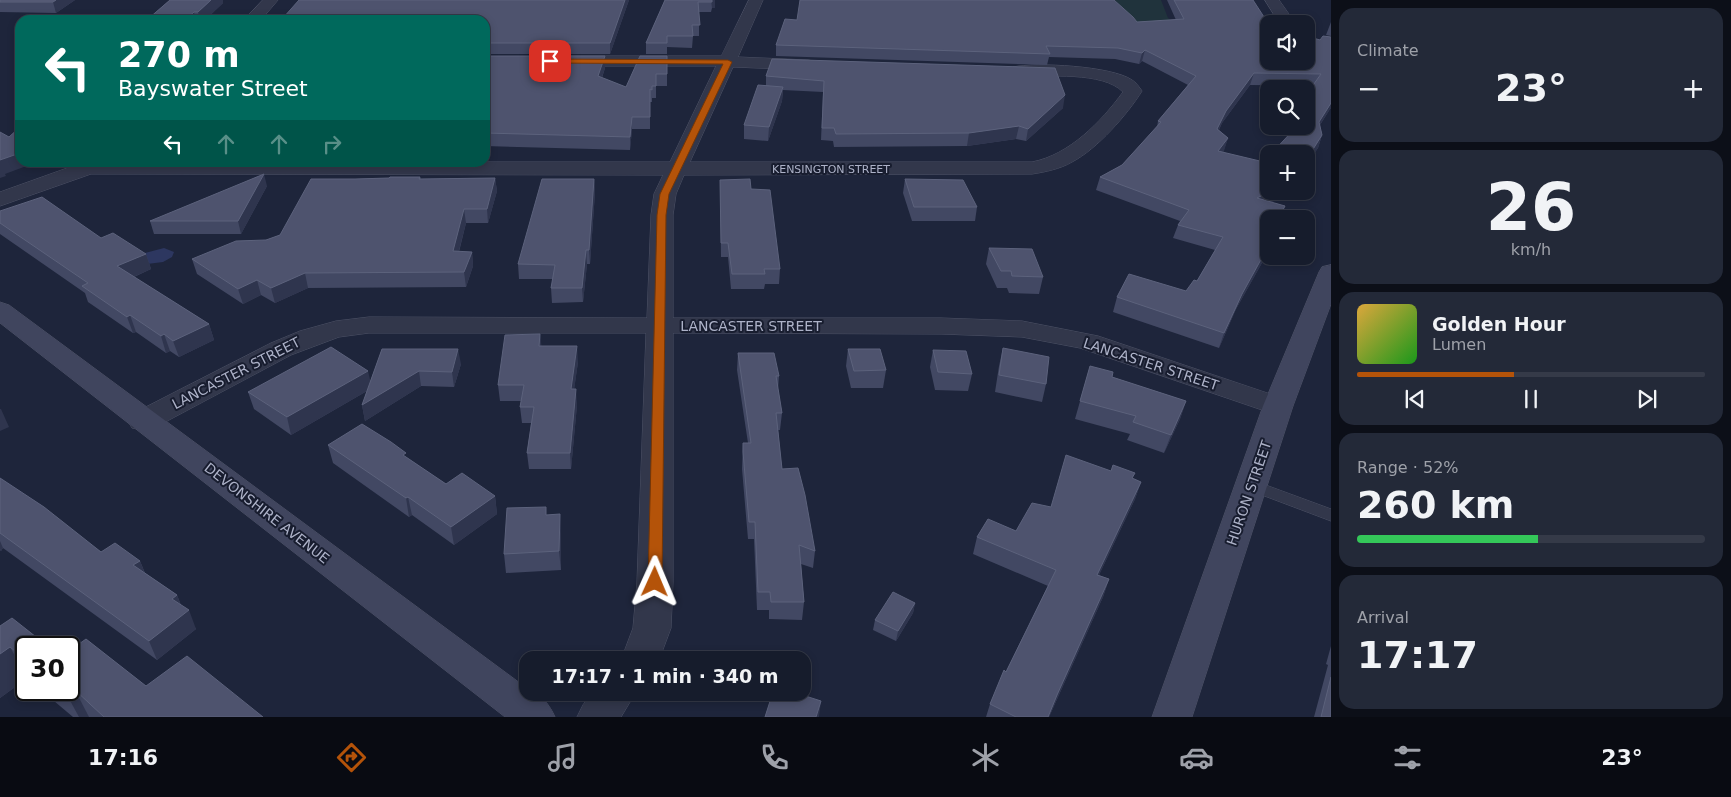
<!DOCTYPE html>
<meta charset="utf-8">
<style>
body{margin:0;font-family:"DejaVu Sans",sans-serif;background:#232938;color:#f1f3f6;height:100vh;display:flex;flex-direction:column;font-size:19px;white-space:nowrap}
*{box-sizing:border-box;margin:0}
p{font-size:16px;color:#9ea1a9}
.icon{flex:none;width:28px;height:28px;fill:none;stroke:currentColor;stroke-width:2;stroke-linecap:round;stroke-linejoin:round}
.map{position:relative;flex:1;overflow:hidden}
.panel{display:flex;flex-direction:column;gap:8px;padding:8px;background:#0c0f18;width:400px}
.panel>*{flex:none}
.top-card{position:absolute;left:15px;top:15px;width:475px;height:152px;border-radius:15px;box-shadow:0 2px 8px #0003,0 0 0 1px #353a48;background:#00695c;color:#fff;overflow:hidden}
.fabs{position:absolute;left:1260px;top:15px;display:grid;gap:10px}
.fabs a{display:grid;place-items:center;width:55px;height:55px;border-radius:10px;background:#161c2c;box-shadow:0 2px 8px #0003,0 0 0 1px #353a48;font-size:25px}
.speed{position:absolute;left:15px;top:636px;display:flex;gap:10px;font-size:25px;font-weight:700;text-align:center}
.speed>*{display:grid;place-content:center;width:65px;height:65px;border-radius:50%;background:#161c2c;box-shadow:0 2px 8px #0003,0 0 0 1px #353a48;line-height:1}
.speed .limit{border:2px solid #111;border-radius:8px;background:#fff;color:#111}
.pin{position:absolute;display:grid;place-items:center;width:42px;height:42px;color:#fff;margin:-21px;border-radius:10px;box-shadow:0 2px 8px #0006}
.me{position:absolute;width:55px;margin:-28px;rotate:1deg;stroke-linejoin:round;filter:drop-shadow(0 0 4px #0008)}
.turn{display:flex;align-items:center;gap:18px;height:105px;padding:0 20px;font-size:22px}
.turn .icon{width:65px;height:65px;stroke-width:2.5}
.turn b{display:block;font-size:35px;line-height:42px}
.lanes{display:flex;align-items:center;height:48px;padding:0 20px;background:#0003;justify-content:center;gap:25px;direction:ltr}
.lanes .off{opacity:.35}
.big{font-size:38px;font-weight:700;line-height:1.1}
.panel .card{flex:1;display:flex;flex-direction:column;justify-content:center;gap:8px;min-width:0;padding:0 18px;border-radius:15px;background:#232938}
.panel .dial{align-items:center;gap:0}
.dial b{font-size:65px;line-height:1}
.song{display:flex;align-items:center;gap:15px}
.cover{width:60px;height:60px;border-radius:8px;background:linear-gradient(135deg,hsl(40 70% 55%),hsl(120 70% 35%))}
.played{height:5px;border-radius:2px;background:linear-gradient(90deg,#b45309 45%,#353a48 45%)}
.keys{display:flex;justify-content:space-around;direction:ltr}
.heat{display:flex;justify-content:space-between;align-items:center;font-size:28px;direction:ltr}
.charge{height:8px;border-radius:4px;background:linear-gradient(90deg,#34c759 52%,#353a48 0)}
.trip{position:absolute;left:519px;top:651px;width:292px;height:50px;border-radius:15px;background:#161c2c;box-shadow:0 2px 8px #0003,0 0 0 1px #353a48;font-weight:700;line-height:50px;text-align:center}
.tab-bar{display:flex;height:80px;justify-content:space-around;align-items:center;background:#090b12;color:#9ea1a9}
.tab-bar .icon{width:35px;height:35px}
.tab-bar .active{color:#b45309}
.tab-bar b{font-size:22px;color:#f1f3f6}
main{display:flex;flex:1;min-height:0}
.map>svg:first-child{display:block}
.green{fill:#20333c}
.water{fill:#2d3760}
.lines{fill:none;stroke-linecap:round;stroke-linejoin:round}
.service-casing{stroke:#4d5266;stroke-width:1}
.minor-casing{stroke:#4d5266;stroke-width:1}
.secondary-casing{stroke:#4d5266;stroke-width:1}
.service{fill:#32374b;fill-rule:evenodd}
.minor{fill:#32374b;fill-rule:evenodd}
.secondary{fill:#40455e;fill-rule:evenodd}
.wall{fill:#424863}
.shaded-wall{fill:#2f354e}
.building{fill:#4e536e;stroke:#5c627c}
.route{fill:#b45309;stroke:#753606}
.labels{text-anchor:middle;stroke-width:4;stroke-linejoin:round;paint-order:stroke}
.far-street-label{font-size:11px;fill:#adb2c8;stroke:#181d2f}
.street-label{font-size:14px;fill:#adb2c8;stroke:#181d2f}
</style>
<main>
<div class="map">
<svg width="1331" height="717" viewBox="0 0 1331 717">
<rect width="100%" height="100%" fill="#1e253b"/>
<!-- green -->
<path class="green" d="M1115,0H1161L1168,18L1205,48L1143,30Z"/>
<!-- water -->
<path class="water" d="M164,248L174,252L172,257L163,262L147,264L145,253Z"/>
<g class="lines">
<!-- service casing -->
<g class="service-casing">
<path id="service" d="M1252,480L1331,509V521L1246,489L1244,485L1246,481Z"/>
</g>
<!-- minor casing -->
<g class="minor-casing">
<g id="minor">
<path d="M263,0H278L261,20H244Z"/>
<path d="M749,0H763L738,57L808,60L814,61L817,65L814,69L808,70L733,67L690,162H1032C1069,155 1101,122 1123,92C1103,71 1047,77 1019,76L1013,75L1010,71L1013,67C1036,62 1112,66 1132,80C1136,82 1139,87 1142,91C1127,115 1097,149 1072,162C1060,169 1045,172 1032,174L684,175L676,194L673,215V318H941L1022,321L1098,336L1288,400L1293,406L1288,412L1278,415L1268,412L1080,348L1022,337L941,334L673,333V582L671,628L659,660H621L633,628L637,582L646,333H369L339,337L291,355L154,428L143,430L132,428L128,421L132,414L271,343L300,331L336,321L369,317L647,318L651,215L654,194L663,175L91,174L0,206V192L84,162H670L716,66H569L563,65L560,61L563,57L569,56H721Z"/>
<path d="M1265,0H1279L1296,24H1280Z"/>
<path d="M593,692H636L621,717H577L583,705Z"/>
</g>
</g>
<!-- secondary casing -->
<g class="secondary-casing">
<g id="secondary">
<path d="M1331,265V304L1293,406L1192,717H1152L1263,406L1319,272L1322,267Z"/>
<path d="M0,302L9,305L528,689V692C541,692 550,706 555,717H505L0,323Z"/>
</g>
</g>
<!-- service -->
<use href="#service" class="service"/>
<!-- minor -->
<use href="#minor" class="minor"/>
<!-- secondary -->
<use href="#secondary" class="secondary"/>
</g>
<!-- wall -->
<g class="wall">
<path d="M0,0H75L56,13L0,12Z"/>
<path d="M170,0H223V3L205,20H149L148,19Z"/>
<path d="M629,0L610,54H485V20Z"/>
<path d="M665,0H715V8H712L711,12H699V36H693L692,48L667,47V54H646V43Z"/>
<path d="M1167,0H1253L1269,61L1320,40L1331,37V109H1330L1320,125L1322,135L1318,148L1306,165V154L1293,130H1291L1293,126H1306L1313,86L1250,85L1222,123L1219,130L1228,138L1223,152L1269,191H1294L1271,202L1285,206L1280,219H1269V247L1263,261L1236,309L1219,348L1113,312L1117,297L1186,291L1197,281L1215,250L1173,238L1178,225L1180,221L1096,190L1100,177L1122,165L1157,127L1158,121L1188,85L1142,61L1139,64L1115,59L1049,57L1047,65L776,56V45L797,20L1137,22L1176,20Z"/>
<path d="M1331,22V36L1326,35Z"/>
<path d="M485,56L605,68L602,78L626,87L667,56V86H656V98H652V102H650V129H632L630,150L485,146Z"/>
<path d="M772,59L1063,108L1026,141L1016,139L967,146L834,147L833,141L821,140L823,92L783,90L782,101L768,141L744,139V125L766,86V76Z"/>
<path d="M420,177L421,179L495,178L497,191L488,223H466L459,252H472L473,266L466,287L308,288L275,303L261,295L243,304L197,274L192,259L266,240L280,235L355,179Z"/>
<path d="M594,179L595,192L590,264H587L583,302L552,303L551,288L553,279H519L518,264Z"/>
<path d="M905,179L977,207L975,221H912L903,193Z"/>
<path d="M720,180L751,189L780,269L779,284H765L764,289H731L728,257H721Z"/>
<path d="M267,186L241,234H154L150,221Z"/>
<path d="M0,211L101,238L146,254L151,269L134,277L209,324L214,340L179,357L170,351L166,353L136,332L133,333L88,302L85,293L0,234Z"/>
<path d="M989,248L1043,277L1039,294L1009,293L1007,288H997L986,264Z"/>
<path d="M540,334L541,346L578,362L574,389L577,405L571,469H529L527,453L531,423H522L520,407L521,401H500L498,385Z"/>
<path d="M1003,348L1046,384L1042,402L995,392L999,366Z"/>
<path d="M382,349L461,364L454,387L421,386L365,421L362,405L367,391L291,435L254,409L248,392L370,382Z"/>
<path d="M848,349L886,370L883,388H851L846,366Z"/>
<path d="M933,350L972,374L968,391L935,390L930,367Z"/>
<path d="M738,353L779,376L778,389L782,413L780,430H778L782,469L815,551L813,568L801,564L804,602L802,620L769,619V610H757L754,539H748L742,469L743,443H748L737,370Z"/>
<path d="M1090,366L1112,377L1186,401L1180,419L1164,453L1127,440L1130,434L1075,419Z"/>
<path d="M328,445L407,458L446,484L495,496L497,514L454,545L412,515L409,517L333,463Z"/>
<path d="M1135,473L1132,479L1141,482L1135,499L1099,575L1109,579L1103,597L1049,717H986L990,704L1048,586L973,554L977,537L1016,531L1051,507Z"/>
<path d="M0,478L101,552L140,561L145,573L177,595L181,605L196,629L157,660L3,548L1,551L0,550Z"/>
<path d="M546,507V515L561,533V570L506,573L504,554Z"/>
<path d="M915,603L913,613L896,641L873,630L875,620Z"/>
<path d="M0,626L26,648V679L0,698Z"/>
<path d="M1331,646V717H1314L1328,665L1326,664Z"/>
<path d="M146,686L263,717H73L41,690H69Z"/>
</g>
<!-- shaded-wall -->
<g class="shaded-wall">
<path d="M56,0H75L56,13L53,2Z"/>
<path d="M211,0H223V3L205,20H200L198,12Z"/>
<path d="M625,0H629L610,54V43Z"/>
<path d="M711,0H715V8H712Z"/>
<path d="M194,12L196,20H185Z"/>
<path d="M1145,50L1142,61L1139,64L1142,53Z"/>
<path d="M605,56V68L598,88V76Z"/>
<path d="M1254,73L1250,85L1222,123L1213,141L1217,129L1226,111Z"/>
<path d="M783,87L782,101L768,141L769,127Z"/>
<path d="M1065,95L1063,108L1026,141L1028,129Z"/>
<path d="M1331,103V109H1330L1314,134L1319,122Z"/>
<path d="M632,117V129L630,150V137Z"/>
<path d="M1019,126L1016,139L967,146L969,133Z"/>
<path d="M1322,135L1318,148L1306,165L1310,154Z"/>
<path d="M1228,138L1224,151L1213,164L1218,151Z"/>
<path d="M20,153V162H37L5,174L6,176L0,178V160Z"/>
<path d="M264,174L267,186L241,234L238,221Z"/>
<path d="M495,178L497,191L488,223L487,209Z"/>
<path d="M594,179L595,192L590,264L589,250Z"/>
<path d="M1271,191H1294L1252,212L1257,198Z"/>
<path d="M1285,206L1280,219H1278Z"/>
<path d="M464,209L466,223L455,266L453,251Z"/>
<path d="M1269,245V247L1263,261L1236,309L1219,348L1224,333L1242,294Z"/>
<path d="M586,250L587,264L583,302L582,288Z"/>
<path d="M472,252L473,266L466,287L464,272Z"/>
<path d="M146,254L151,269L122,282L117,266Z"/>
<path d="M305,273L308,288L275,303L271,288Z"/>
<path d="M257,280L261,295L243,304L238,289Z"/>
<path d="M130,315L136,332L133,333L127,317Z"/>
<path d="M209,324L214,340L179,357L173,341Z"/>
<path d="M164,334L170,351L166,353L161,336Z"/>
<path d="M540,334L542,350L539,346Z"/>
<path d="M577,346L578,362L572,405L571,389Z"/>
<path d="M458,349L461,364L454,387L452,372Z"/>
<path d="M368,371L372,388L291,435L287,417Z"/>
<path d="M419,371L421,386L365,421L362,405Z"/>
<path d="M576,389L577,405L571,469L570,453Z"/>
<path d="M1186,401L1180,419L1164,453L1171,435Z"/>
<path d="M0,409H1L9,427L0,431Z"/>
<path d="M1141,482L1135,499L1091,592L1097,575Z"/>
<path d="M495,496L497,514L454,545L451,527Z"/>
<path d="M408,497L412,515L409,517L406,498Z"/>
<path d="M560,514L561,533V570L559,551Z"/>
<path d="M0,541L3,548L1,551L0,549Z"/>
<path d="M140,561L147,579L133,565Z"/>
<path d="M1109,579L1103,597L1049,717H1048L1057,695Z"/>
<path d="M177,595L184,614L189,610L196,629L157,660L149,641L172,599Z"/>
<path d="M915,603L913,613L896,641L898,631Z"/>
<path d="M10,647L26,676V679L0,698V654Z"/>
<path d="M75,690L89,717H79L67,695Z"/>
<path d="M821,701L819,717H816Z"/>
</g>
<!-- building -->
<g class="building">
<path d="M0,0H56L53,2H0Z"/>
<path d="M170,0H211L198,12H194L185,20H153L154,19H148Z"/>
<path d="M299,0H625L610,43H485V20H277L279,18H283Z"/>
<path d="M665,0H712V2H698L700,25H692L693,36H667V43H646Z"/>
<path d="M800,0H1114L1133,17L1137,22L1184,19L1174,0H1253L1264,17L1274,24H1269V61H1306V36L1320,40L1323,36L1331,37V103L1319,122L1322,135L1310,154L1306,164V154H1271L1297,126H1306V95L1321,74L1254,73L1226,111L1217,129L1228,138L1218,151L1264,162L1269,156V191H1271L1257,198L1285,206L1278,219H1269V245L1242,294L1224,333L1117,297L1129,274L1186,291L1194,280L1197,281L1223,237L1178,225L1189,210L1100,177L1122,165L1161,122L1158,121L1196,76L1145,50L1142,53L1118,48L1046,46L1050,54L776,45L785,19L797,20Z"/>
<path d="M485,56H605L598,76L626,87L640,56H667V74H656V86H652V90L650,89V117H632L630,137L485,133Z"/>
<path d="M772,59L1055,68L1065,95L1028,129L1019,126L969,133L836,134L834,128H822L824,81L766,76Z"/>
<path d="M758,85L783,87L769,127L744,125Z"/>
<path d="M20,127V153L0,160V132L9,137Z"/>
<path d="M264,174L238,221H150Z"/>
<path d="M390,177H420L419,179L495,178L487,209H464L453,251L472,252L464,272L305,273L271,288L257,280L238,289L192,259L236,241L266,240L280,235L311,179H355L389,178Z"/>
<path d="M542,179H594L589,250H586L582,288H551L555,265L518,264Z"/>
<path d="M750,179L751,189L770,190L780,269H764L765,274H732L728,243H721L720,180Z"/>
<path d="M905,179L963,180L977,207H914Z"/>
<path d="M42,197L101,238L113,233L146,254L117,266L209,324L173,341L164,334L161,336L130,315L127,317L82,286L88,283L0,223V211Z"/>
<path d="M989,248L1032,249L1043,277L1012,276L1011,271H1001Z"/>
<path d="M540,334L539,346H577L571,389H576L570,453H527L534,407H520L524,385H498L505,335Z"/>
<path d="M331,347L368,371L287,417L248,392Z"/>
<path d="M1003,348L1049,357L1046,384L999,375Z"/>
<path d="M382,349H458L452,372L419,371L362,405Z"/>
<path d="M848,349H880L886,370L854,371Z"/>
<path d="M933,350L966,351L972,374L938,372Z"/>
<path d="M738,353H774L779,376H776L782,413H776L782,469L798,468L805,495L815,551L799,545L804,602H771L770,592H758L755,522H749L743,452V443H751Z"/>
<path d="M1090,366L1113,372L1112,377L1186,401L1171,435L1133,422L1136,416L1080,401Z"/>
<path d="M362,424L391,442L406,453L403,455L446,484L462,473L495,496L451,527L408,497L406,498L328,445Z"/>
<path d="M1066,455L1111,471L1113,465L1135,473L1132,478L1141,482L1097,575L1109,579L1057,695L1048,717H1016L990,704L1004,670L1006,672L1056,570L977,537L988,519L1016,531L1032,503L1051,507Z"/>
<path d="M0,478L44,507L101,552L115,543L140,561L133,565L177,595L172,599L189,610L149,641L0,533Z"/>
<path d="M546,507V515L560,514L559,551L504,554L507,508Z"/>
<path d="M893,592L915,603L898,631L875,620Z"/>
<path d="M12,618L50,648H26V660L10,647L0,654V626Z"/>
<path d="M86,639L146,686L187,656L263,717H104L75,690L67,695L61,690H69V651Z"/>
<path d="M1331,677V717H1321Z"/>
<path d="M773,692H793L821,701L816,717H765Z"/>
</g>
<!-- route -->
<path class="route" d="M550,59L728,60L732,62L669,194L666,215L662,582L660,586L655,587L650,586L648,582L657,215L660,194L723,64L548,63L546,61Z"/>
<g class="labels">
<!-- far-street labels -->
<g class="far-street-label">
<text x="831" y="173">KENSINGTON STREET</text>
</g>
<!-- street labels -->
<g class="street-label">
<text x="751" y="331">LANCASTER STREET</text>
<text transform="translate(1151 364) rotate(18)" y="5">LANCASTER STREET</text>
<text transform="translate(236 373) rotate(-27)" y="5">LANCASTER STREET</text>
<text transform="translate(1249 493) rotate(-71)" y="5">HURON STREET</text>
<text transform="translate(267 513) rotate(38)" y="5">DEVONSHIRE AVENUE</text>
</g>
</g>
</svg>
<div class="fabs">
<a><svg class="icon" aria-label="sound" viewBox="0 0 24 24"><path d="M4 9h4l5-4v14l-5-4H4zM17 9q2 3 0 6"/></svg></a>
<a><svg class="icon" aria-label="search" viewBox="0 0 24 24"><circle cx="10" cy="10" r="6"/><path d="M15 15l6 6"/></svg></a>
<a>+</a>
<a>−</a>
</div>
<div class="speed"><div class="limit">30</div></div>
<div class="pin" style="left:550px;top:61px;background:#d93025"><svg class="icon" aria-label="arrive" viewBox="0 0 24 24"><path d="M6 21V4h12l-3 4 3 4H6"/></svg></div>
<svg class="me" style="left:655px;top:582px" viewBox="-20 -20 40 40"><path d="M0-17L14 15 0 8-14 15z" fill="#b45309" stroke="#fff" stroke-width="4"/></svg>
<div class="trip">17:17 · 1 min · 340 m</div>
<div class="top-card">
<div class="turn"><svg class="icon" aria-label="left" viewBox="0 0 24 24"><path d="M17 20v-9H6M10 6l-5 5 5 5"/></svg><div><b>270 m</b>Bayswater Street</div></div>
<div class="lanes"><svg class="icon" aria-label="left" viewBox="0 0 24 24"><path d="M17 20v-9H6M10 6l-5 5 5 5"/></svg><svg class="icon off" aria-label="ahead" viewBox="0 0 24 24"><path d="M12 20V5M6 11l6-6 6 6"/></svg><svg class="icon off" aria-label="ahead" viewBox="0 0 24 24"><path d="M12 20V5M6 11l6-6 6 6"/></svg><svg class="icon off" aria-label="right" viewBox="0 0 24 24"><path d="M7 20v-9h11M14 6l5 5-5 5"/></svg></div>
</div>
</div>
<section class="panel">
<div class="card"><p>Climate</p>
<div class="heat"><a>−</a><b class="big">23°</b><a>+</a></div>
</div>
<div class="card dial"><b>26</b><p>km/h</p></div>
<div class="card">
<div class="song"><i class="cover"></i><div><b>Golden Hour</b><p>Lumen</p></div></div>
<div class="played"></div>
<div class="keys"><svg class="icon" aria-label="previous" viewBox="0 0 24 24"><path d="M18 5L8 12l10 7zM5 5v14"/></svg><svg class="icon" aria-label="pause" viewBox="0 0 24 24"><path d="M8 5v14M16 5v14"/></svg><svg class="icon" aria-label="next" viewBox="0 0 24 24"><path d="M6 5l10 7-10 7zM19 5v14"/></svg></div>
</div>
<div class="card"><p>Range · 52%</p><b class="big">260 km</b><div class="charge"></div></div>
<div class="card"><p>Arrival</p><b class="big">17:17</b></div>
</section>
</main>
<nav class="tab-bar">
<b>17:16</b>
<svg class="icon active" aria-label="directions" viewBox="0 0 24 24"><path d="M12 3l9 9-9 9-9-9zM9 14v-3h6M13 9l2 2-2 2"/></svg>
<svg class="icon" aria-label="music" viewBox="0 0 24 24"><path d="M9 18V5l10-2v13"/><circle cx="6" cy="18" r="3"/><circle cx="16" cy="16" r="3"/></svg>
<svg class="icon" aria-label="phone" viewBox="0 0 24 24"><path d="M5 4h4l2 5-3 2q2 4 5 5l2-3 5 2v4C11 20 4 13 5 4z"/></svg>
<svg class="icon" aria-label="climate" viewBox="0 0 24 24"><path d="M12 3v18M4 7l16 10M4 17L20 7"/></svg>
<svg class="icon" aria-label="car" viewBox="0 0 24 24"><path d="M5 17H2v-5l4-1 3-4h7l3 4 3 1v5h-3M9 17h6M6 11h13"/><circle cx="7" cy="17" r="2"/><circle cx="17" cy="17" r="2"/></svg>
<svg class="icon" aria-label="filters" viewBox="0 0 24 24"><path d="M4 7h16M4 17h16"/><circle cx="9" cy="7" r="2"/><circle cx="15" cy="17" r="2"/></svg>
<b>23°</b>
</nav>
